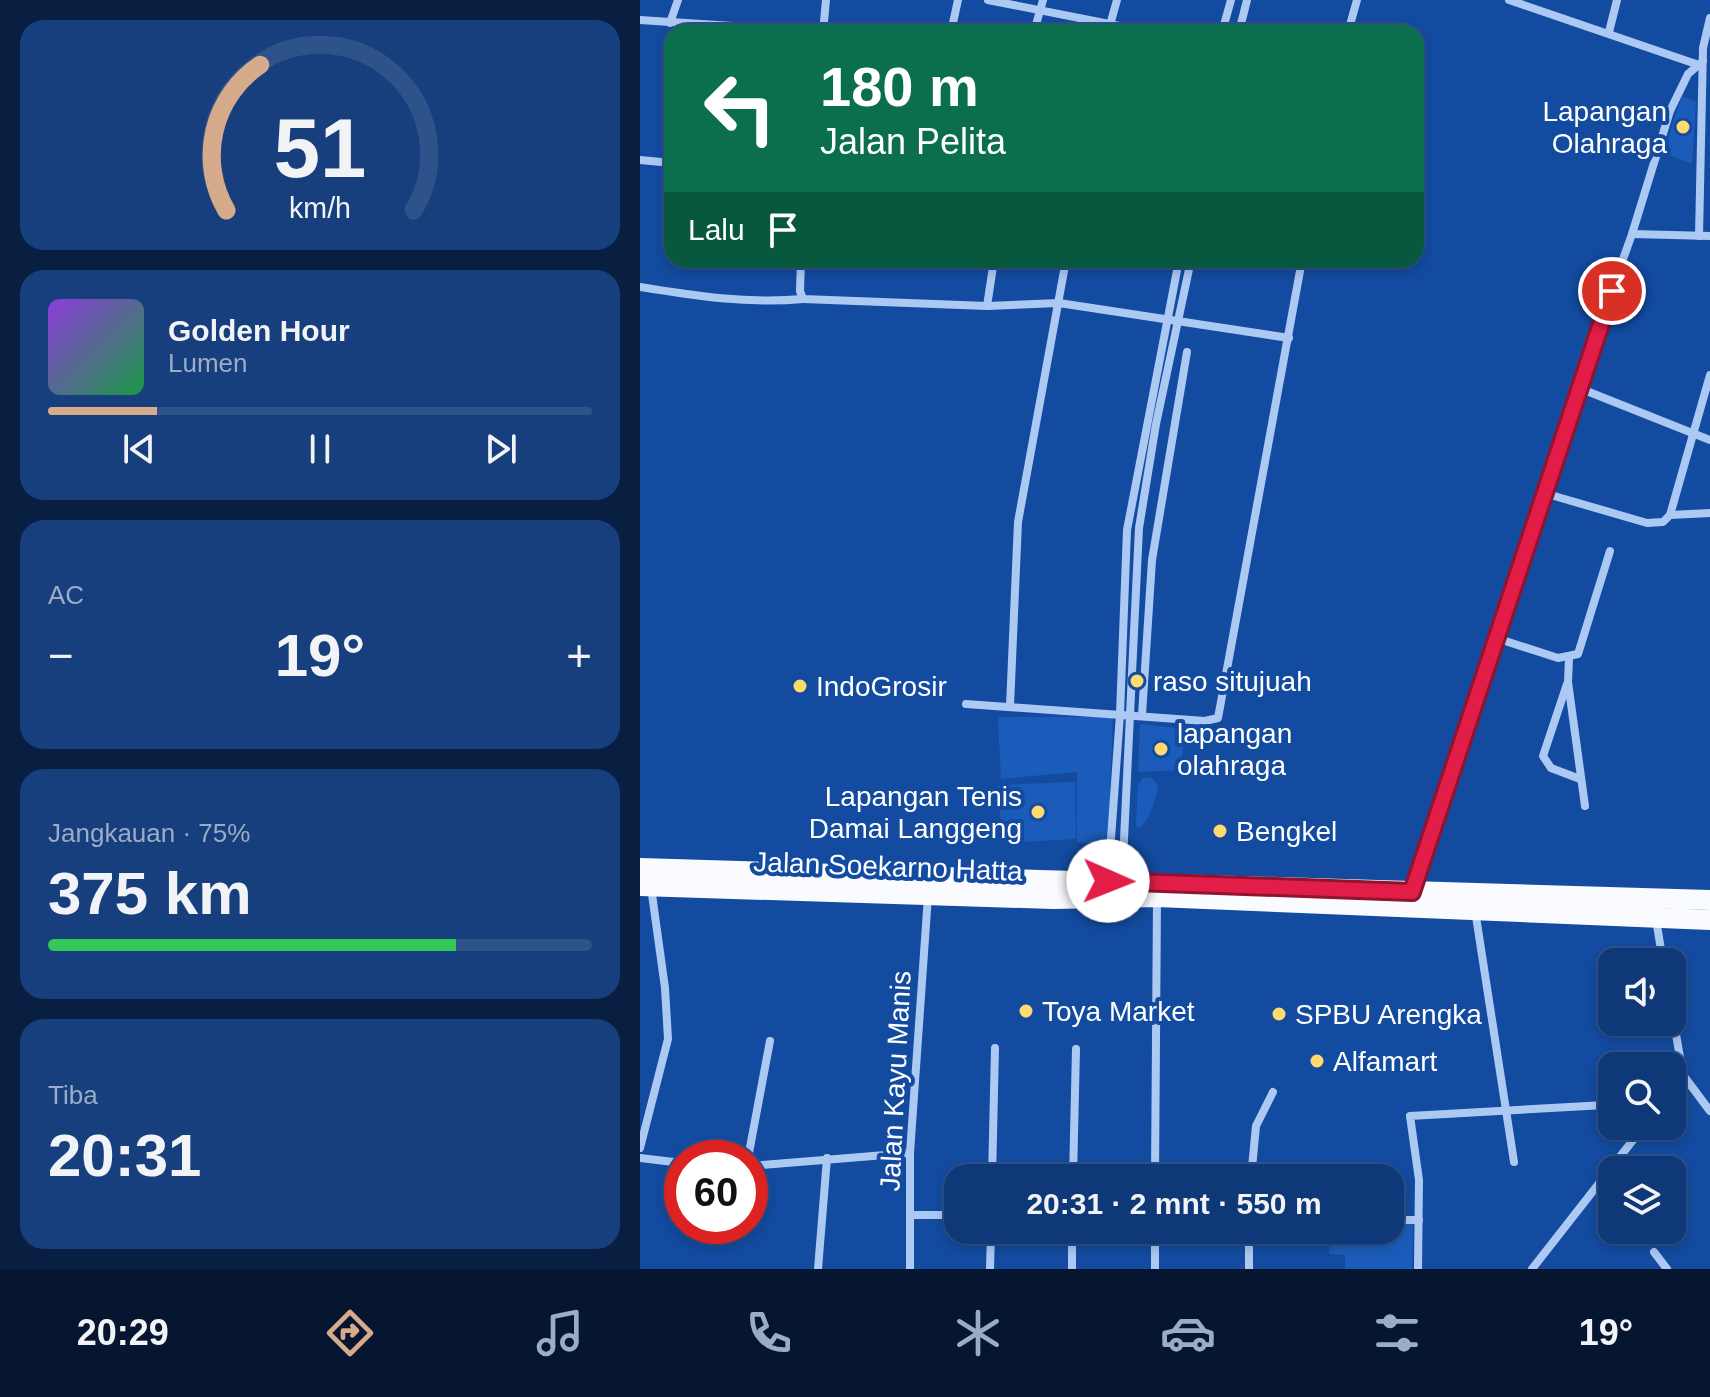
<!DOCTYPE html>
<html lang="id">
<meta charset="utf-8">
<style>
body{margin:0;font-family:Helvetica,sans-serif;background:#173f7d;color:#f1f3f6;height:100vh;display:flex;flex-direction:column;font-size:30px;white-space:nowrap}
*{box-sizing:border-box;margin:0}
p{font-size:26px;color:#9bacc6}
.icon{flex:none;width:44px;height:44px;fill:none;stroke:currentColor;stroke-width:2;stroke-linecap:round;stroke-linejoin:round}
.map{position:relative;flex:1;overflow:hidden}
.sheet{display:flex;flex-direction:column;gap:20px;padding:20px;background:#081f42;width:640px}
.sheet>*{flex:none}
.hud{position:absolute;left:24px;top:24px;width:760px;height:244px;border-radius:24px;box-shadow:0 4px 12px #0003,0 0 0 2px #2e528a;background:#0b6e4f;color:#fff;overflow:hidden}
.fabs{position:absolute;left:958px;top:948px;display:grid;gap:16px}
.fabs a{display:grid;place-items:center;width:88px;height:88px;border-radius:16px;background:#0e3878;box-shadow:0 4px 12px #0003,0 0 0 2px #2e528a;font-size:40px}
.speed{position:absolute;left:24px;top:1140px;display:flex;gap:16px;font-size:40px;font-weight:700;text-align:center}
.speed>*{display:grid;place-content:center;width:104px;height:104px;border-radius:50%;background:#0e3878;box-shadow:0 4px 12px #0003,0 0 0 2px #2e528a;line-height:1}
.speed .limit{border:12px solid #d22;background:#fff;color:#111}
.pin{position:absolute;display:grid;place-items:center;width:68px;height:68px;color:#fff;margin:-34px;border:4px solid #fff;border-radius:50%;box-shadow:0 2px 8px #0007}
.me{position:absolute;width:88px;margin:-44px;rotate:91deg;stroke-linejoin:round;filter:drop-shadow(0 0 6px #0008)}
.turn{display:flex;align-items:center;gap:28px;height:168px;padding:0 24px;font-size:36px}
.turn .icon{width:104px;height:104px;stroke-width:2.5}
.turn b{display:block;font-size:56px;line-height:68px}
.then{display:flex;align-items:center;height:76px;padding:0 24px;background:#0003;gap:16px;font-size:30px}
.big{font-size:60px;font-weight:800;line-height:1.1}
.sheet .tile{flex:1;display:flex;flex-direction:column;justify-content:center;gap:12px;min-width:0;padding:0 28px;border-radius:24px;background:#173f7d}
.sheet .dial{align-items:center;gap:0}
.dial svg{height:208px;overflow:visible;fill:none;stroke:#2e528a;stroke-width:7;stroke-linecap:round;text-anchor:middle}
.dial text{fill:#f1f3f6;stroke:none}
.song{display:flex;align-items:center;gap:24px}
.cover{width:96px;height:96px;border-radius:12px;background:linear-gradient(135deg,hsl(270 70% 55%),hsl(140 70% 35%))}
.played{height:8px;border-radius:4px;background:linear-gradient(90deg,#d6ab8b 20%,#2e528a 20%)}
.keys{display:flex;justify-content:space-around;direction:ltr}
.heat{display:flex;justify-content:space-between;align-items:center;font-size:44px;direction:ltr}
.charge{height:12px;border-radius:6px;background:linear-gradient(90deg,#34c759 75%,#2e528a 0)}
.trip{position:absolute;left:304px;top:1164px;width:460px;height:80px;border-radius:24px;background:#0e3878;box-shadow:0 4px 12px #0003,0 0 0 2px #2e528a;font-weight:800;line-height:80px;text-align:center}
.tabs{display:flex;height:128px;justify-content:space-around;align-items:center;background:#061630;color:#9bacc6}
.tabs .icon{width:56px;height:56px}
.tabs .on{color:#d6ab8b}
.tabs b{font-size:36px;color:#f1f3f6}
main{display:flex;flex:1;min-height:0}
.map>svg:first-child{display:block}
.green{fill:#1b5cba}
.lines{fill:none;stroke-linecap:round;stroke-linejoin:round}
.minor{stroke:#acc9f4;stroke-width:8}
.primary{stroke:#f9fbff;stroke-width:20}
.route-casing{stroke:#92132f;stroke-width:20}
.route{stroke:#e11d48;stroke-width:14}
.poi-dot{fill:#ffdb6f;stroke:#134ba0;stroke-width:3}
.labels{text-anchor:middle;stroke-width:8;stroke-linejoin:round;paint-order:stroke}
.poi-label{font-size:28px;fill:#fff;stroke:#134ba0;text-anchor:start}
.street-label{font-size:28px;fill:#fff;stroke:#134ba0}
</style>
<main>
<section class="sheet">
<div class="tile dial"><svg viewBox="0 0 100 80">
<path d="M14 69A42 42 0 1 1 86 69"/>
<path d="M14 69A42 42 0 0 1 27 13" stroke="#d6ab8b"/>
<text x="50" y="56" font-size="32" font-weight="700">51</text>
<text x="50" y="72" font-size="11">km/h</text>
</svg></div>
<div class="tile">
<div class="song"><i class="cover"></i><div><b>Golden Hour</b><p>Lumen</p></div></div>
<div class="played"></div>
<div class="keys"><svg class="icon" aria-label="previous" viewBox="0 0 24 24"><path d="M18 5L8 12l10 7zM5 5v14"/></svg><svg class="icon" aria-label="pause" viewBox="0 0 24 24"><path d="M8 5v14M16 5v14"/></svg><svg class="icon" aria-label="next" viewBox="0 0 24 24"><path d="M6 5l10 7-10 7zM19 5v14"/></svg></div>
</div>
<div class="tile"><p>AC</p>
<div class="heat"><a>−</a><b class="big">19°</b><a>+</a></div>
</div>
<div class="tile"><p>Jangkauan · 75%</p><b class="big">375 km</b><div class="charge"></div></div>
<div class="tile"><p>Tiba</p><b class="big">20:31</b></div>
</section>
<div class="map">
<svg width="1070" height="1269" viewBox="0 0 1070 1269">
<rect width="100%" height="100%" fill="#134ba0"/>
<!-- green -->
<g class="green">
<path d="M1042,96L1056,102L1052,164L1023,153Z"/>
<path d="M358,717H473L468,845L437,842V772L361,779Z"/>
<path d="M500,724L546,729L540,770L498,772Z"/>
<path d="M511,777L518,785C516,798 510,821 499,828L496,826L498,785L503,778Z"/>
<path d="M435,782L436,839L362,843L358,785Z"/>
<path d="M750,1224H773L772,1269H705V1255L689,1254L690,1230H750Z"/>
</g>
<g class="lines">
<!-- minor -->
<g class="minor">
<path d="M348,0L510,32"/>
<path d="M869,0L1056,64"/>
<path d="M0,20L183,32"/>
<path d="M30,23L38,0"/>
<path d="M183,32L186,0"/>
<path d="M311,32L318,0"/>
<path d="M394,32L403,0"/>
<path d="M468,32L477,0"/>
<path d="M582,32L591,0"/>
<path d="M599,32L607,0"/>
<path d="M708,32L717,0"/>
<path d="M969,32L977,0"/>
<path d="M0,160L32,163"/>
<path d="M992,234L1070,236"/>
<path d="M1059,236L1063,48L1070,18"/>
<path d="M161,260L160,291L163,299L347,306L419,303L649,338"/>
<path d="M0,287C55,296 108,304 163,299"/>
<path d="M347,306L354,260"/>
<path d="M939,388L1070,440"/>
<path d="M904,493L1007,523L1023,522L1030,515L1070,513"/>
<path d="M1030,515L1070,375"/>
<path d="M856,638L918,658L938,654L970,551"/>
<path d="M929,658L928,682L945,806"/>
<path d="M927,684L903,756L911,768L940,779"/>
<path d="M326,704L565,721L578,718L662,260"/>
<path d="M370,706L378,522L426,260"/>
<path d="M502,715L512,560L547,352"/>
<path d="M468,880L480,714L487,530L539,260"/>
<path d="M482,881L499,528L516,424L551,260"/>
<path d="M773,891L951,349L992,234L1030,111L1048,74L1063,61"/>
<path d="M835,910L874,1162"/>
<path d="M1016,919L1023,962"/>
<path d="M1032,1011L1043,1075L1070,1111"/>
<path d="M1032,1089L1043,1075"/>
<path d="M983,1126L993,1140"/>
<path d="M0,1148L28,1039L25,988L11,887"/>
<path d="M0,1158L42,1163"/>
<path d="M108,1158L130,1041"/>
<path d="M110,1166L270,1153"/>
<path d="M352,1178L355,1048"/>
<path d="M433,1178L436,1049"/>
<path d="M515,1178L517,899"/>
<path d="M611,1178L616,1126L633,1092"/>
<path d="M270,1215H318"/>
<path d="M750,1220H779"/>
<path d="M515,1230V1269"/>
<path d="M1014,1252L1027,1269"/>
<path d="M178,1269L187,1158"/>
<path d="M270,1269V1153L288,896"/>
<path d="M350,1269L351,1230"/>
<path d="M432,1269V1230"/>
<path d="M609,1269V1230"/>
<path d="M778,1269L779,1180L770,1116L965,1105L972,1110"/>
<path d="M892,1269L1004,1126"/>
</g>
<!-- primary -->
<g class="primary">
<path d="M0,868L1070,900"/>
<path d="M0,886L413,899L517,897L1070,920"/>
</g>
</g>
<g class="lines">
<!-- route casing -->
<g class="route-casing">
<path id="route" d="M468,881L772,892L972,291"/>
</g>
<!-- route -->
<use href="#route" class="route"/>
</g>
<!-- markers -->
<g class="poi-dot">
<circle cx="1043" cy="127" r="8"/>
<circle cx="497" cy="681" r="8"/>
<circle cx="160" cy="686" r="8"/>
<circle cx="521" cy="749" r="8"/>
<circle cx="398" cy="812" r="8"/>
<circle cx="580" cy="831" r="8"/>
<circle cx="386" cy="1011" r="8"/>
<circle cx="639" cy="1014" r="8"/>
<circle cx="677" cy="1061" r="8"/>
</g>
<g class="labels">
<!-- poi labels -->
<g class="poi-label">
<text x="1027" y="121" text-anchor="end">Lapangan<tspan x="1027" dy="32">Olahraga</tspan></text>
<text x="513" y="691">raso situjuah</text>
<text x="176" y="696">IndoGrosir</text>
<text x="537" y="743">lapangan<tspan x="537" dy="32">olahraga</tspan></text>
<text x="382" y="806" text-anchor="end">Lapangan Tenis<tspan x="382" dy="32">Damai Langgeng</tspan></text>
<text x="596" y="841">Bengkel</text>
<text x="402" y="1021">Toya Market</text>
<text x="655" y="1024">SPBU Arengka</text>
<text x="693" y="1071">Alfamart</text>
</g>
<!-- street labels -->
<g class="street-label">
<text transform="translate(248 866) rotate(2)" y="10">Jalan Soekarno Hatta</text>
<text transform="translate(255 1081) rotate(-87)" y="10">Jalan Kayu Manis</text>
</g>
</g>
</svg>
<div class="fabs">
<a><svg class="icon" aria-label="sound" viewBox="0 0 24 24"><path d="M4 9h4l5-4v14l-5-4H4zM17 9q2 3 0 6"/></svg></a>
<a><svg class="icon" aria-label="search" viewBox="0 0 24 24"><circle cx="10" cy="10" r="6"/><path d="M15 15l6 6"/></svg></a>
<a><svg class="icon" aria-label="layers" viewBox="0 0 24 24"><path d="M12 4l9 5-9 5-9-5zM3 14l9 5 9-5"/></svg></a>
</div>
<div class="speed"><div class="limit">60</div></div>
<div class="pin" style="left:972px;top:291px;background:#d93025"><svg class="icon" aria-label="arrive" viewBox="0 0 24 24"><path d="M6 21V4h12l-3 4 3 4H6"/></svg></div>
<svg class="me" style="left:468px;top:881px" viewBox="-20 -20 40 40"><circle r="19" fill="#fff"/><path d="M0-13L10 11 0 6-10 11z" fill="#e11d48"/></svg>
<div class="trip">20:31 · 2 mnt · 550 m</div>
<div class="hud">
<div class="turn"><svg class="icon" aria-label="left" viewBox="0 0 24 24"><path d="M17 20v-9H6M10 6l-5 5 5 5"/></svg><div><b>180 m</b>Jalan Pelita</div></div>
<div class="then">Lalu<svg class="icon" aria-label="arrive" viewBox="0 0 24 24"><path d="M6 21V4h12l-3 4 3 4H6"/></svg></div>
</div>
</div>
</main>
<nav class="tabs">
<b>20:29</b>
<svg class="icon on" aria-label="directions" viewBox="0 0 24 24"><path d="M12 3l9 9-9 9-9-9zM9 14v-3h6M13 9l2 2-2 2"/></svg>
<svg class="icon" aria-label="music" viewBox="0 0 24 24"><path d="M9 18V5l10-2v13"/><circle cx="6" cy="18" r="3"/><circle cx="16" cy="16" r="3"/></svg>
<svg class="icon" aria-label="phone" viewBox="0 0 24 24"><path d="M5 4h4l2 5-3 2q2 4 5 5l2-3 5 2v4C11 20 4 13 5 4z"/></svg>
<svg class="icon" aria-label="climate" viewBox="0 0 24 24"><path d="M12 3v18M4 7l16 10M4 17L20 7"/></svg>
<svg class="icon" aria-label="car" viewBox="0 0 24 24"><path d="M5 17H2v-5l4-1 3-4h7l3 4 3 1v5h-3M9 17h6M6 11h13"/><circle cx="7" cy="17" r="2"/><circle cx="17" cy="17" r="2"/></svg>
<svg class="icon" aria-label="filters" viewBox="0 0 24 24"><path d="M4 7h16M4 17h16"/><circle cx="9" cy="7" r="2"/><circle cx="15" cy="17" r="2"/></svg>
<b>19°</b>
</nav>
